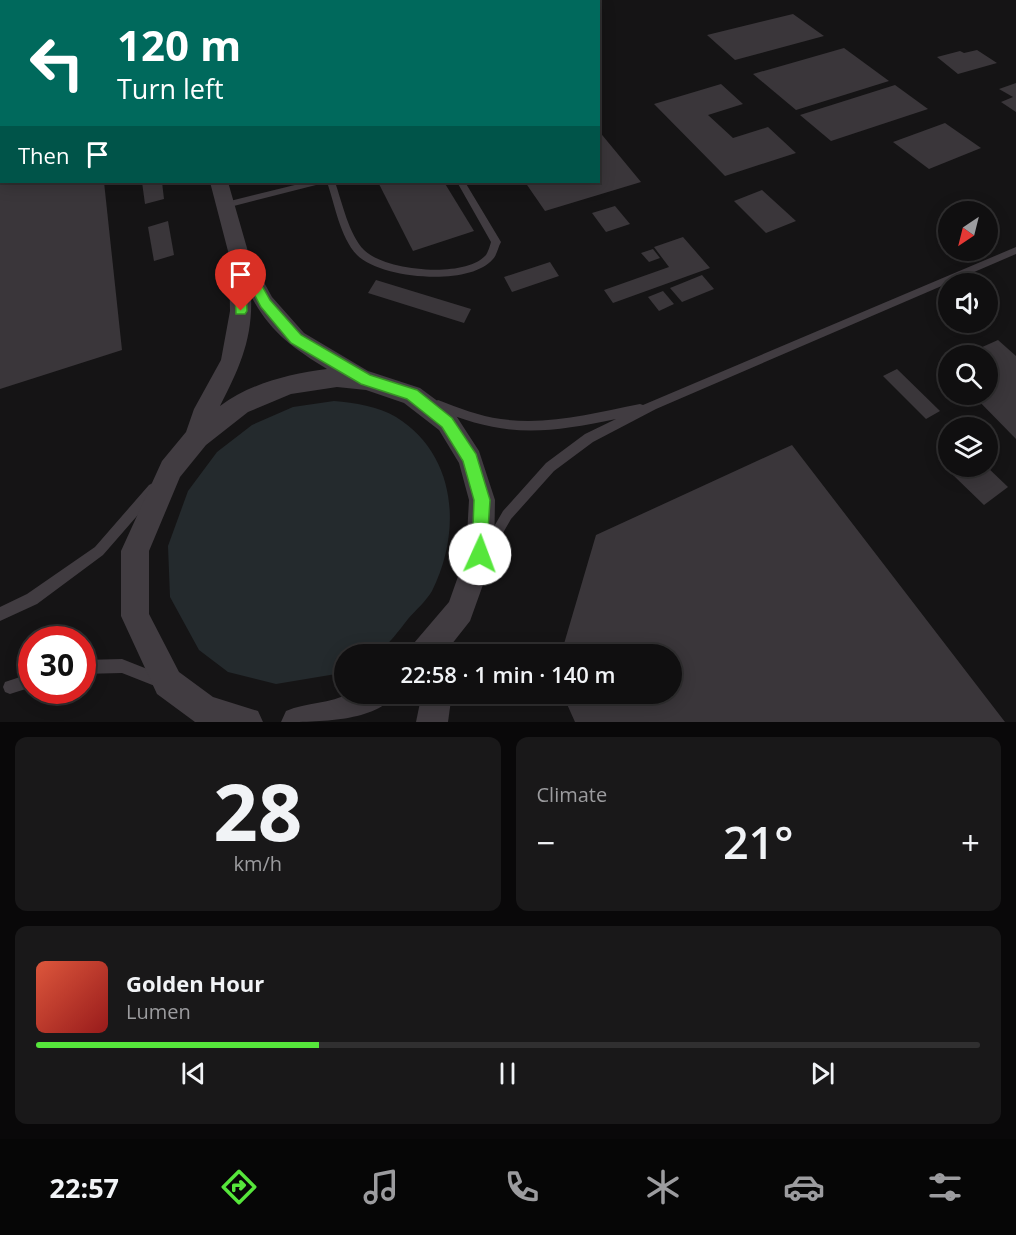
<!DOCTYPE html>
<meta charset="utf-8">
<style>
body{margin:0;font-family:"Open Sans",sans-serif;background:#191819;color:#f1f3f6;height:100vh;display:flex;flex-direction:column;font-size:22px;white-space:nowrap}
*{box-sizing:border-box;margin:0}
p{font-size:20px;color:#9c9c9f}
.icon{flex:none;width:33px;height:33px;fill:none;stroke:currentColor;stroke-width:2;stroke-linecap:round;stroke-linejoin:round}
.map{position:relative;height:722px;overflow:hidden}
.details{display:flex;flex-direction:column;gap:15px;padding:15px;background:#090809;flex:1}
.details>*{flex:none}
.top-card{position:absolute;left:0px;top:0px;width:600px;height:183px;box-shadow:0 3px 15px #0003,0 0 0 2px #302f30;background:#00695c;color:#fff;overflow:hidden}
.needle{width:39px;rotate:215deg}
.tools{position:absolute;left:938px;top:201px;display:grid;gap:12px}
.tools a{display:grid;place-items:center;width:60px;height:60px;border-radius:50%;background:#100f10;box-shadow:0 3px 15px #0003,0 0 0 2px #302f30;font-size:30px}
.speed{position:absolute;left:18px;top:626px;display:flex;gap:12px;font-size:30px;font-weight:700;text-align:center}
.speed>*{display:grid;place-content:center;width:78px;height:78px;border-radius:50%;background:#100f10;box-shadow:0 3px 15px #0003,0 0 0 2px #302f30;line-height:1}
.speed .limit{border:9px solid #d22;background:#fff;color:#111}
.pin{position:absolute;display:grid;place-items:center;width:51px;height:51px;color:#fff;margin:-62px -26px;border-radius:50% 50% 50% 0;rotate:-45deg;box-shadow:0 0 6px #0007}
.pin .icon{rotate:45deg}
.me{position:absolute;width:66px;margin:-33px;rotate:2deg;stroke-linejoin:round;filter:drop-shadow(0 0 4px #0008)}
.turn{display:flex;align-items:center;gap:21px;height:126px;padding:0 18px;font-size:27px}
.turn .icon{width:78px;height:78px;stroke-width:2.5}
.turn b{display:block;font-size:42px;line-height:51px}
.then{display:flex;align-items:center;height:57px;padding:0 18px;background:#0003;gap:12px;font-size:22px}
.big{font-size:45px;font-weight:600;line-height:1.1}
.details .tile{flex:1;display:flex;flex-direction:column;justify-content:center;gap:9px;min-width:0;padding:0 21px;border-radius:12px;background:#191819}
.details .dial{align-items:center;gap:0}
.dial b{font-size:78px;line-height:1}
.song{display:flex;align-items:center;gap:18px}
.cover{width:72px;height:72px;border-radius:9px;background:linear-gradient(135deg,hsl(10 70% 55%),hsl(0 70% 35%))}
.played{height:6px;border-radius:3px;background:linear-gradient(90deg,#56e63b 30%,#302f30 30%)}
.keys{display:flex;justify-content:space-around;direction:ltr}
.heat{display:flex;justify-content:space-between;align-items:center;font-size:33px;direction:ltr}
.details .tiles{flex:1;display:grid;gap:15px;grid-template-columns:1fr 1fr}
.tile:last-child{grid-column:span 2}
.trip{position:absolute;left:334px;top:644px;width:348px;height:60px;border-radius:30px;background:#100f10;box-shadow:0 3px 15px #0003,0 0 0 2px #302f30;font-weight:600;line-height:60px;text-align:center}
.dock{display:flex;height:96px;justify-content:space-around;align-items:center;background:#060606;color:#9c9c9f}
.dock .icon{width:42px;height:42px}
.dock .on{color:#56e63b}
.dock b{font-size:27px;color:#f1f3f6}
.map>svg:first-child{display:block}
.green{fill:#242a2d}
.building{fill:#3a363a}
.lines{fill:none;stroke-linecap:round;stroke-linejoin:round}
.service{fill:#413c41;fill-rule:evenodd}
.minor{fill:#413c41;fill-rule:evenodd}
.route{fill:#56e63b;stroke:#389626;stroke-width:1.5}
</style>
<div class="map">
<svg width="1016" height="722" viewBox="0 0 1016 722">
<rect width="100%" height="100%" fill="#151415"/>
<!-- green -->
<path class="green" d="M334,401C355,403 378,406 396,417C457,455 462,531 432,591C426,601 416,610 408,619C399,630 387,649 372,654C365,656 353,654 345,654V669L336,674L276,684L228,672L199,650L170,597L168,546L188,491L217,452L252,425L293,407Z"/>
<!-- building -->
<g class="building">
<path d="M793,14L824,36L735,60L707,35Z"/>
<path d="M844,48L889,81L796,110L753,74Z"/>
<path d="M977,50L997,63L958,74L937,57L960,51L964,53Z"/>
<path d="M1016,83V112L1001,102L1013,97L999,89Z"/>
<path d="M721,84L743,104L708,115L733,138L768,127L796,153L725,176L654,104Z"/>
<path d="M895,85L928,109L831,141L800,115Z"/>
<path d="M945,123L981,148L929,169L893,142Z"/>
<path d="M598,130L641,182L545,211L525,182H598Z"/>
<path d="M0,182H104L122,350L0,389Z"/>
<path d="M142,182H162L164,199L145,204Z"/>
<path d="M378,182H444L474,231L413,251Z"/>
<path d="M762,190L796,221L766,233L734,201Z"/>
<path d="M615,206L630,224L606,232L592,213Z"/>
<path d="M168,221L174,255L154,261L148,227Z"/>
<path d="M683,237L710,268L613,303L604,290L669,267L654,247Z"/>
<path d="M653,249L660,258L649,262L641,253Z"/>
<path d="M550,262L559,276L512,292L504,277Z"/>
<path d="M702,275L714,289L682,302L670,288Z"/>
<path d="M376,280L471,309L464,323L368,293Z"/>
<path d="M663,291L674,304L659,311L648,297Z"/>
<path d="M998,340L1016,356V439L972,394H987V356H962Z"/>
<path d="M897,369L940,411L926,419L883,376Z"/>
<path d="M792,445L1005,722H575L562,693H672V654H561L596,535Z"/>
<path d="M966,466H986L1008,487L984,505L953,475Z"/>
</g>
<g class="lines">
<!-- service -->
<g class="service">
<path d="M307,182H320L316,185L226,208L222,205L226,202Z"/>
<path d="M327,182H335C342,202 349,235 364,250C385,271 465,279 486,255C488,252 490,246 491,242L457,182H465L501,242C498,247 497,255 493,259C470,287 381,279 357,255C340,237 335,205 327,182Z"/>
<path d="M1016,247V254L656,409L593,442L554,471L511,519L492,552L488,554L484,552L482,548L484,544L503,511L546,463L585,434L616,419C544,434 504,438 434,408L432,405L434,402L438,400C459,408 479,416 501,419C547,426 594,413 640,404L643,405Z"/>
<path d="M153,483L157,485L159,489L157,493L103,555L37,604L0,621V607L27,594L95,547L149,485Z"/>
<path d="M122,659L165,676L167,681L165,686L160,688L122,673L82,674V660Z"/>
<path d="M32,673V687L10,694L5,692L3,687L5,682Z"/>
</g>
<!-- minor -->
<g class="minor">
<rect x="165" y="0" width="14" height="2"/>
<path d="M210,182H228L249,255L272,297L304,333L368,371L420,388L455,414L479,451L495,500L494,554L470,621L444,654H410L414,643L449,602L466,554L469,500L459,463L439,430L404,403L366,390L337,387L291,394L248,412L206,445L180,477L149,551V614L179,672L213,697L258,711L263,722H195L157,694L121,616V551L162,461L186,432L194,409L221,360L230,311L229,255ZM251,296C270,332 293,348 327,369C289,374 251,383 220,406C239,369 253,339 251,296Z"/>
<path d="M350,693H395C379,722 316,722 281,722L286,711C307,702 330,704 350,693Z"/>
<path d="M422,693H452L448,722H416Z"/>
</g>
</g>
<!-- route -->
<path class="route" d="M239,251L243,252L270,300L301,335L370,375L417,390L452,418L476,454L490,500L486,560L480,562L474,560L472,554L474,500L463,461L442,427L407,399L361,384L291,343L261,307L246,279L247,311L245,314H236L233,255Z"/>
</svg>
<div class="tools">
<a><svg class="needle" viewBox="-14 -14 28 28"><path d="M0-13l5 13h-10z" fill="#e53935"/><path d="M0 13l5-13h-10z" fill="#9c9c9f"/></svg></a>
<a><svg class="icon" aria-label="sound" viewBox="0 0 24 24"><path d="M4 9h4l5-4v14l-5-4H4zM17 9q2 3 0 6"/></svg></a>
<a><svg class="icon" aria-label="search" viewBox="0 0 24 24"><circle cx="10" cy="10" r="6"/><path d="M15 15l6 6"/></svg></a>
<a><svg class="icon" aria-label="layers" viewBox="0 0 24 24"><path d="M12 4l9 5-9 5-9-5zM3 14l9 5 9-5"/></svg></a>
</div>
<div class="speed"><div class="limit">30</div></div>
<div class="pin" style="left:241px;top:311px;background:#d93025"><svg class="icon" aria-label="arrive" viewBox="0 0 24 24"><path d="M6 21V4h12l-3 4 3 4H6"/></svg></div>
<svg class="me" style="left:480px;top:554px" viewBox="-20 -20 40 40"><circle r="19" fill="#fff"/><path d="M0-13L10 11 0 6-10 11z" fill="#56e63b"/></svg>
<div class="trip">22:58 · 1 min · 140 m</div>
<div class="top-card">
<div class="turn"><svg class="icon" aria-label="left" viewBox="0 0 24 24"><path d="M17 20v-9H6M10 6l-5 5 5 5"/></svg><div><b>120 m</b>Turn left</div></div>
<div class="then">Then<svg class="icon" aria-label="arrive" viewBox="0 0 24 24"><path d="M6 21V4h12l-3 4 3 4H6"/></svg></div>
</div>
</div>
<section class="details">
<div class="tiles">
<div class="tile dial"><b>28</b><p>km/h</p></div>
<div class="tile"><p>Climate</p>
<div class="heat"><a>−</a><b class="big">21°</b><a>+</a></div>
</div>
<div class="tile">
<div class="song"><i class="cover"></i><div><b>Golden Hour</b><p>Lumen</p></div></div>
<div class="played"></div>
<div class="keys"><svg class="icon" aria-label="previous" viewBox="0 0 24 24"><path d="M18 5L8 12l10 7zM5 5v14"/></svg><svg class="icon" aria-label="pause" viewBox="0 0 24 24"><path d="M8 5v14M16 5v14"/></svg><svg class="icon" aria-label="next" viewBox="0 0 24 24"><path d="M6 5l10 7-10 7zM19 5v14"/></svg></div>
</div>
</div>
</section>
<nav class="dock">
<b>22:57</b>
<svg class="icon on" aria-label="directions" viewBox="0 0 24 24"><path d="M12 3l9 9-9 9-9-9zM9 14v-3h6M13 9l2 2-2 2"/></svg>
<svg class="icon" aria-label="music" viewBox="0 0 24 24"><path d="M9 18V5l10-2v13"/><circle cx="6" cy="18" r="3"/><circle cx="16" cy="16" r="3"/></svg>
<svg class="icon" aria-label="phone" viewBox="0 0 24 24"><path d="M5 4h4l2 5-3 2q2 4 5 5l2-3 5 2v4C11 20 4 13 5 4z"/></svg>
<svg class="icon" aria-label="climate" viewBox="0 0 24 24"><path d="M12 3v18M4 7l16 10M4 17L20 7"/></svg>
<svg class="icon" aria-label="car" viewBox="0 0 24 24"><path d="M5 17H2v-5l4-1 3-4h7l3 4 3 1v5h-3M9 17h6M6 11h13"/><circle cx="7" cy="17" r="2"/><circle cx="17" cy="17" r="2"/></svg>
<svg class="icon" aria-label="filters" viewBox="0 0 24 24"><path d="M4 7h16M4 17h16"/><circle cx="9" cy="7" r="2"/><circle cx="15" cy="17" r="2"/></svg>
</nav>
